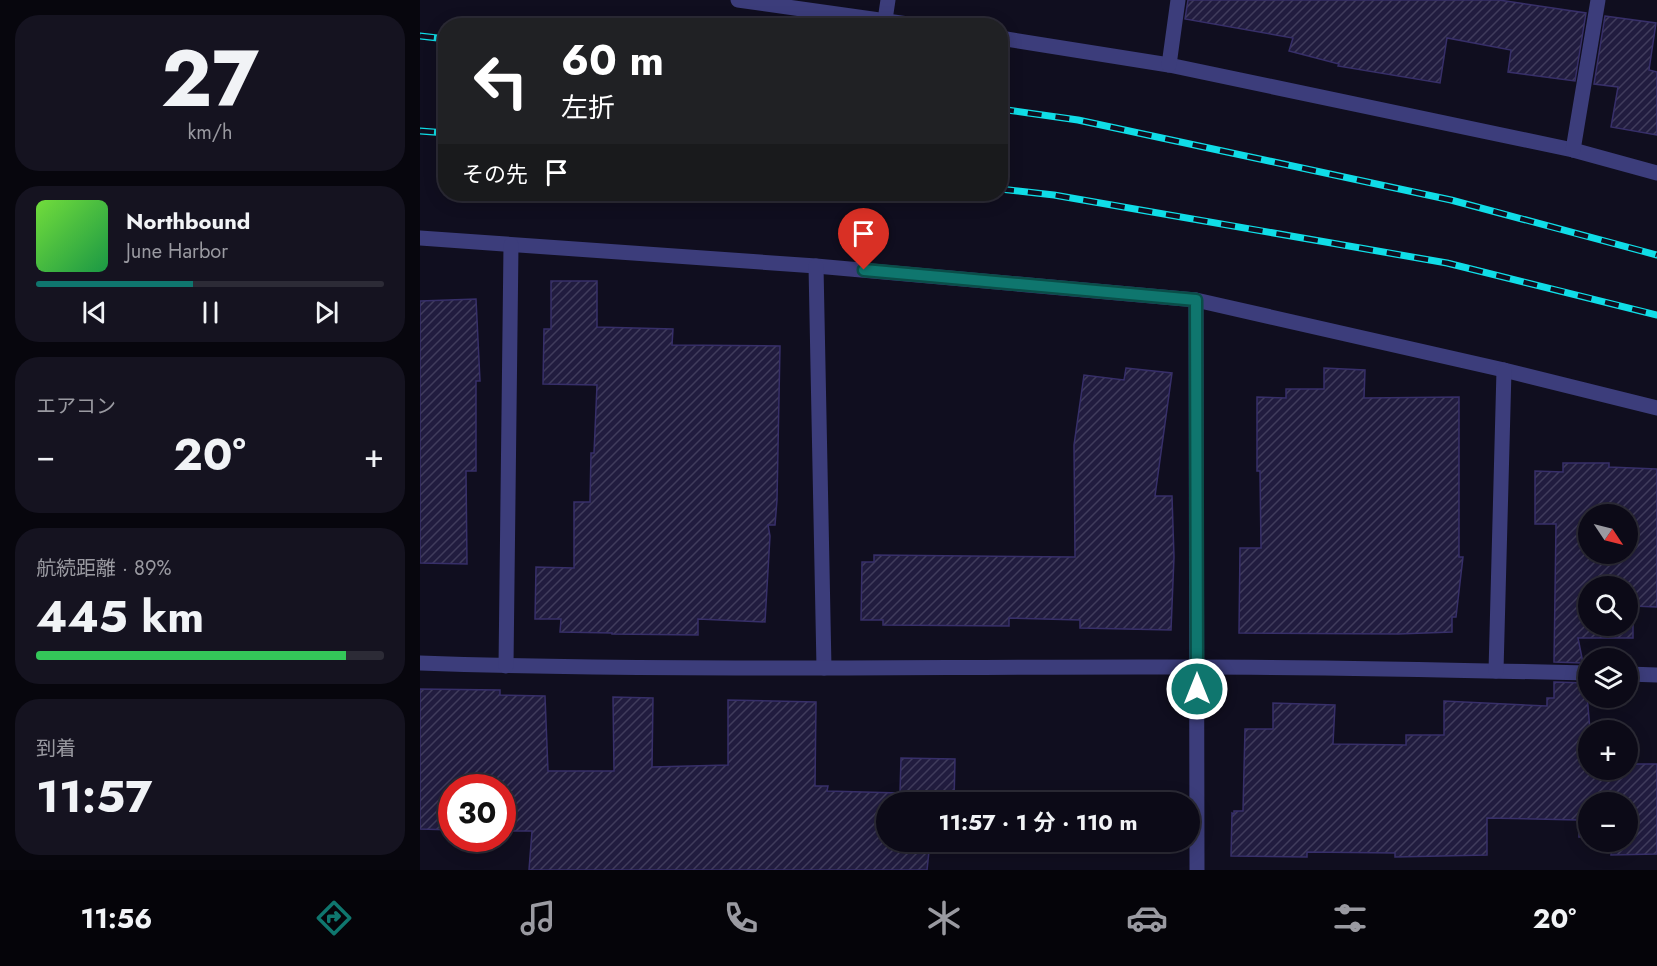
<!DOCTYPE html>
<html lang="ja">
<meta charset="utf-8">
<style>
body{margin:0;font-family:Jost,"Noto Sans JP",sans-serif;background:#151320;color:#f1f3f6;height:100vh;display:flex;flex-direction:column;font-size:22px;white-space:nowrap}
*{box-sizing:border-box;margin:0}
p{font-size:20px;color:#9a9aa1}
.icon{flex:none;width:33px;height:33px;fill:none;stroke:currentColor;stroke-width:2;stroke-linecap:round;stroke-linejoin:round}
.map{position:relative;flex:1;overflow:hidden}
.details{display:flex;flex-direction:column;gap:15px;padding:15px;background:#07060d;width:420px}
.details>*{flex:none}
.top-card{position:absolute;left:18px;top:18px;width:570px;height:183px;border-radius:24px;box-shadow:0 3px 15px #0003,0 0 0 2px #2c2b36;background:#202124;color:#fff;overflow:hidden}
.needle{width:39px;rotate:125deg}
.controls{position:absolute;left:1158px;top:504px;display:grid;gap:12px}
.controls a{display:grid;place-items:center;width:60px;height:60px;border-radius:50%;background:#0c0a17;box-shadow:0 3px 15px #0003,0 0 0 2px #2c2b36;font-size:30px}
.speed{position:absolute;left:18px;top:774px;display:flex;gap:12px;font-size:30px;font-weight:700;text-align:center}
.speed>*{display:grid;place-content:center;width:78px;height:78px;border-radius:50%;background:#0c0a17;box-shadow:0 3px 15px #0003,0 0 0 2px #2c2b36;line-height:1}
.speed .limit{border:9px solid #d22;background:#fff;color:#111}
.pin{position:absolute;display:grid;place-items:center;width:51px;height:51px;color:#fff;margin:-62px -26px;border-radius:50% 50% 50% 0;rotate:-45deg;box-shadow:0 0 6px #0007}
.pin .icon{rotate:45deg}
.me{position:absolute;width:66px;margin:-33px;rotate:0deg;stroke-linejoin:round;filter:drop-shadow(0 0 4px #0008)}
.turn{display:flex;align-items:center;gap:21px;height:126px;padding:0 24px;font-size:27px}
.turn .icon{width:78px;height:78px;stroke-width:2.5}
.turn b{display:block;font-size:42px;line-height:51px}
.then{display:flex;align-items:center;height:57px;padding:0 24px;background:#0003;gap:12px;font-size:22px}
.big{font-size:45px;font-weight:700;line-height:1.1}
.details .card{flex:1;display:flex;flex-direction:column;justify-content:center;gap:9px;min-width:0;padding:0 21px;border-radius:24px;background:#151320}
.details .dial{align-items:center;gap:0}
.dial b{font-size:78px;line-height:1}
.song{display:flex;align-items:center;gap:18px}
.cover{width:72px;height:72px;border-radius:9px;background:linear-gradient(135deg,hsl(100 70% 55%),hsl(140 70% 35%))}
.played{height:6px;border-radius:3px;background:linear-gradient(90deg,#0f766e 45%,#2c2b36 45%)}
.keys{display:flex;justify-content:space-around;direction:ltr}
.heat{display:flex;justify-content:space-between;align-items:center;font-size:33px;direction:ltr}
.charge{height:9px;border-radius:4px;background:linear-gradient(90deg,#34c759 89%,#2c2b36 0)}
.trip{position:absolute;left:456px;top:792px;width:324px;height:60px;border-radius:30px;background:#0c0a17;box-shadow:0 3px 15px #0003,0 0 0 2px #2c2b36;font-weight:700;line-height:60px;text-align:center}
.tabs{display:flex;height:96px;justify-content:space-around;align-items:center;background:#050409;color:#9a9aa1}
.tabs .icon{width:42px;height:42px}
.tabs .active{color:#0f766e}
.tabs b{font-size:27px;color:#f1f3f6}
main{display:flex;flex:1;min-height:0}
.map>svg:first-child{display:block}
.building{fill:url(#building-hatch);stroke:#372f69;stroke-width:1.5;fill-rule:evenodd}
.lines{fill:none;stroke-linecap:round;stroke-linejoin:round}
.minor{stroke:#3c3d7b;stroke-width:15}
.rail-casing{stroke:#10dde7;stroke-width:7}
.rail{stroke:#100e1f;stroke-width:4.5;stroke-dasharray:14;stroke-linecap:butt}
.route-casing{stroke:#0a4d48;stroke-width:15}
.route{stroke:#0f766e;stroke-width:10}
</style>
<main>
<section class="details">
<div class="card dial"><b>27</b><p>km/h</p></div>
<div class="card">
<div class="song"><i class="cover"></i><div><b>Northbound</b><p>June Harbor</p></div></div>
<div class="played"></div>
<div class="keys"><svg class="icon" aria-label="previous" viewBox="0 0 24 24"><path d="M18 5L8 12l10 7zM5 5v14"/></svg><svg class="icon" aria-label="pause" viewBox="0 0 24 24"><path d="M8 5v14M16 5v14"/></svg><svg class="icon" aria-label="next" viewBox="0 0 24 24"><path d="M6 5l10 7-10 7zM19 5v14"/></svg></div>
</div>
<div class="card"><p>エアコン</p>
<div class="heat"><a>−</a><b class="big">20°</b><a>+</a></div>
</div>
<div class="card"><p>航続距離 · 89%</p><b class="big">445 km</b><div class="charge"></div></div>
<div class="card"><p>到着</p><b class="big">11:57</b></div>
</section>
<div class="map">
<svg width="1237" height="870" viewBox="0 0 1237 870">
<defs>
<pattern id="building-hatch" width="6" height="6" patternUnits="userSpaceOnUse" patternTransform="scale(1.5)"><rect width="6" height="6" fill="#211c3f"/><path d="M-1 1l2-2M0 6l6-6M5 7l2-2" fill="none" stroke="#403c5c"/></pattern>
</defs>
<rect width="100%" height="100%" fill="#100e1f"/>
<!-- building -->
<g class="building">
<path d="M768,0H1079L1166,13L1155,81L1088,72L1091,50L1027,38L1020,83L918,66L919,64L869,51L873,38L765,19Z"/>
<path d="M1185,16L1236,23L1229,70L1237,72V135L1191,127L1198,87L1174,84Z"/>
<path d="M131,281H177V327L253,329L252,345L360,346L357,500L355,525H348L350,536L345,622L278,619V635L192,634V633L140,632L141,619H115L116,567L154,568V502H170L171,453H174L177,385L123,384L124,329H131Z"/>
<path d="M56,299L60,381H56V471H46L47,564L0,563V301Z"/>
<path d="M706,368L752,373L735,496H752L754,557L751,630L660,628V620L589,618V626L463,625V620H441L442,562H454V555L655,557L654,445L664,375L704,380Z"/>
<path d="M904,368L945,370L944,398L1039,397V557H1043L1036,617H1032V632L978,634L819,633L820,548H841L840,471H837V397L866,398V389H904Z"/>
<path d="M1143,463H1189V467L1237,469V607L1213,606V638H1158L1163,663L1134,662L1136,524H1115V471L1143,472ZM1168,514H1208V554H1168ZM1168,586H1208V626H1168Z"/>
<path d="M1134,682L1166,683L1170,730L1168,770H1208V764H1237V854L1191,855V842H1208V802H1168V837H1159V820L1067,818V855L975,857V853L887,852V857L811,856L812,813L814,814V811H823L825,729H853V703L915,705L913,744L986,745V735H1024V701L1127,706V698H1134Z"/>
<path d="M0,689L80,690V695L125,696L128,771H194L193,697L233,698L232,767L308,765V700L396,702L395,786H408L407,791L480,793L481,758L535,759L534,802H466V842H510L507,870H109L112,831H82V788H32V830L0,829Z"/>
</g>
<g class="lines">
<!-- minor -->
<g class="minor">
<path d="M318,0L502,26"/>
<path d="M465,20L468,0"/>
<path d="M580,38L749,65L1153,150L1237,173"/>
<path d="M749,65L758,0"/>
<path d="M1153,150L1178,0"/>
<path d="M0,238L396,266L776,300L1084,370L1237,408"/>
<path d="M396,266L404,668"/>
<path d="M776,300L777,870"/>
<path d="M0,663C258,672 517,666 775,667C906,667 1037,670 1168,673"/>
<path d="M86,666L91,245"/>
<path d="M1076,671L1084,370"/>
<path d="M1208,674L1237,675"/>
</g>
<!-- rail casing -->
<g class="rail-casing">
<g id="rail">
<path d="M0,36L26,39"/>
<path d="M580,109L658,120L1031,200L1237,255"/>
<path d="M0,131L26,133"/>
<path d="M580,189L634,195L1027,263L1237,315"/>
</g>
</g>
<!-- rail -->
<use href="#rail" class="rail"/>
</g>
<g class="lines">
<!-- route casing -->
<g class="route-casing">
<path id="route" d="M444,270L776,300L777,689"/>
</g>
<!-- route -->
<use href="#route" class="route"/>
</g>
</svg>
<div class="controls">
<a><svg class="needle" viewBox="-14 -14 28 28"><path d="M0-13l5 13h-10z" fill="#e53935"/><path d="M0 13l5-13h-10z" fill="#9a9aa1"/></svg></a>
<a><svg class="icon" aria-label="search" viewBox="0 0 24 24"><circle cx="10" cy="10" r="6"/><path d="M15 15l6 6"/></svg></a>
<a><svg class="icon" aria-label="layers" viewBox="0 0 24 24"><path d="M12 4l9 5-9 5-9-5zM3 14l9 5 9-5"/></svg></a>
<a>+</a>
<a>−</a>
</div>
<div class="speed"><div class="limit">30</div></div>
<div class="pin" style="left:444px;top:270px;background:#d93025"><svg class="icon" aria-label="arrive" viewBox="0 0 24 24"><path d="M6 21V4h12l-3 4 3 4H6"/></svg></div>
<svg class="me" style="left:777px;top:689px" viewBox="-20 -20 40 40"><circle r="17" fill="#0f766e" stroke="#fff" stroke-width="3"/><path d="M0-11L8 9 0 5-8 9z" fill="#fff"/></svg>
<div class="trip">11:57 · 1 分 · 110 m</div>
<div class="top-card">
<div class="turn"><svg class="icon" aria-label="left" viewBox="0 0 24 24"><path d="M17 20v-9H6M10 6l-5 5 5 5"/></svg><div><b>60 m</b>左折</div></div>
<div class="then">その先<svg class="icon" aria-label="arrive" viewBox="0 0 24 24"><path d="M6 21V4h12l-3 4 3 4H6"/></svg></div>
</div>
</div>
</main>
<nav class="tabs">
<b>11:56</b>
<svg class="icon active" aria-label="directions" viewBox="0 0 24 24"><path d="M12 3l9 9-9 9-9-9zM9 14v-3h6M13 9l2 2-2 2"/></svg>
<svg class="icon" aria-label="music" viewBox="0 0 24 24"><path d="M9 18V5l10-2v13"/><circle cx="6" cy="18" r="3"/><circle cx="16" cy="16" r="3"/></svg>
<svg class="icon" aria-label="phone" viewBox="0 0 24 24"><path d="M5 4h4l2 5-3 2q2 4 5 5l2-3 5 2v4C11 20 4 13 5 4z"/></svg>
<svg class="icon" aria-label="climate" viewBox="0 0 24 24"><path d="M12 3v18M4 7l16 10M4 17L20 7"/></svg>
<svg class="icon" aria-label="car" viewBox="0 0 24 24"><path d="M5 17H2v-5l4-1 3-4h7l3 4 3 1v5h-3M9 17h6M6 11h13"/><circle cx="7" cy="17" r="2"/><circle cx="17" cy="17" r="2"/></svg>
<svg class="icon" aria-label="filters" viewBox="0 0 24 24"><path d="M4 7h16M4 17h16"/><circle cx="9" cy="7" r="2"/><circle cx="15" cy="17" r="2"/></svg>
<b>20°</b>
</nav>
